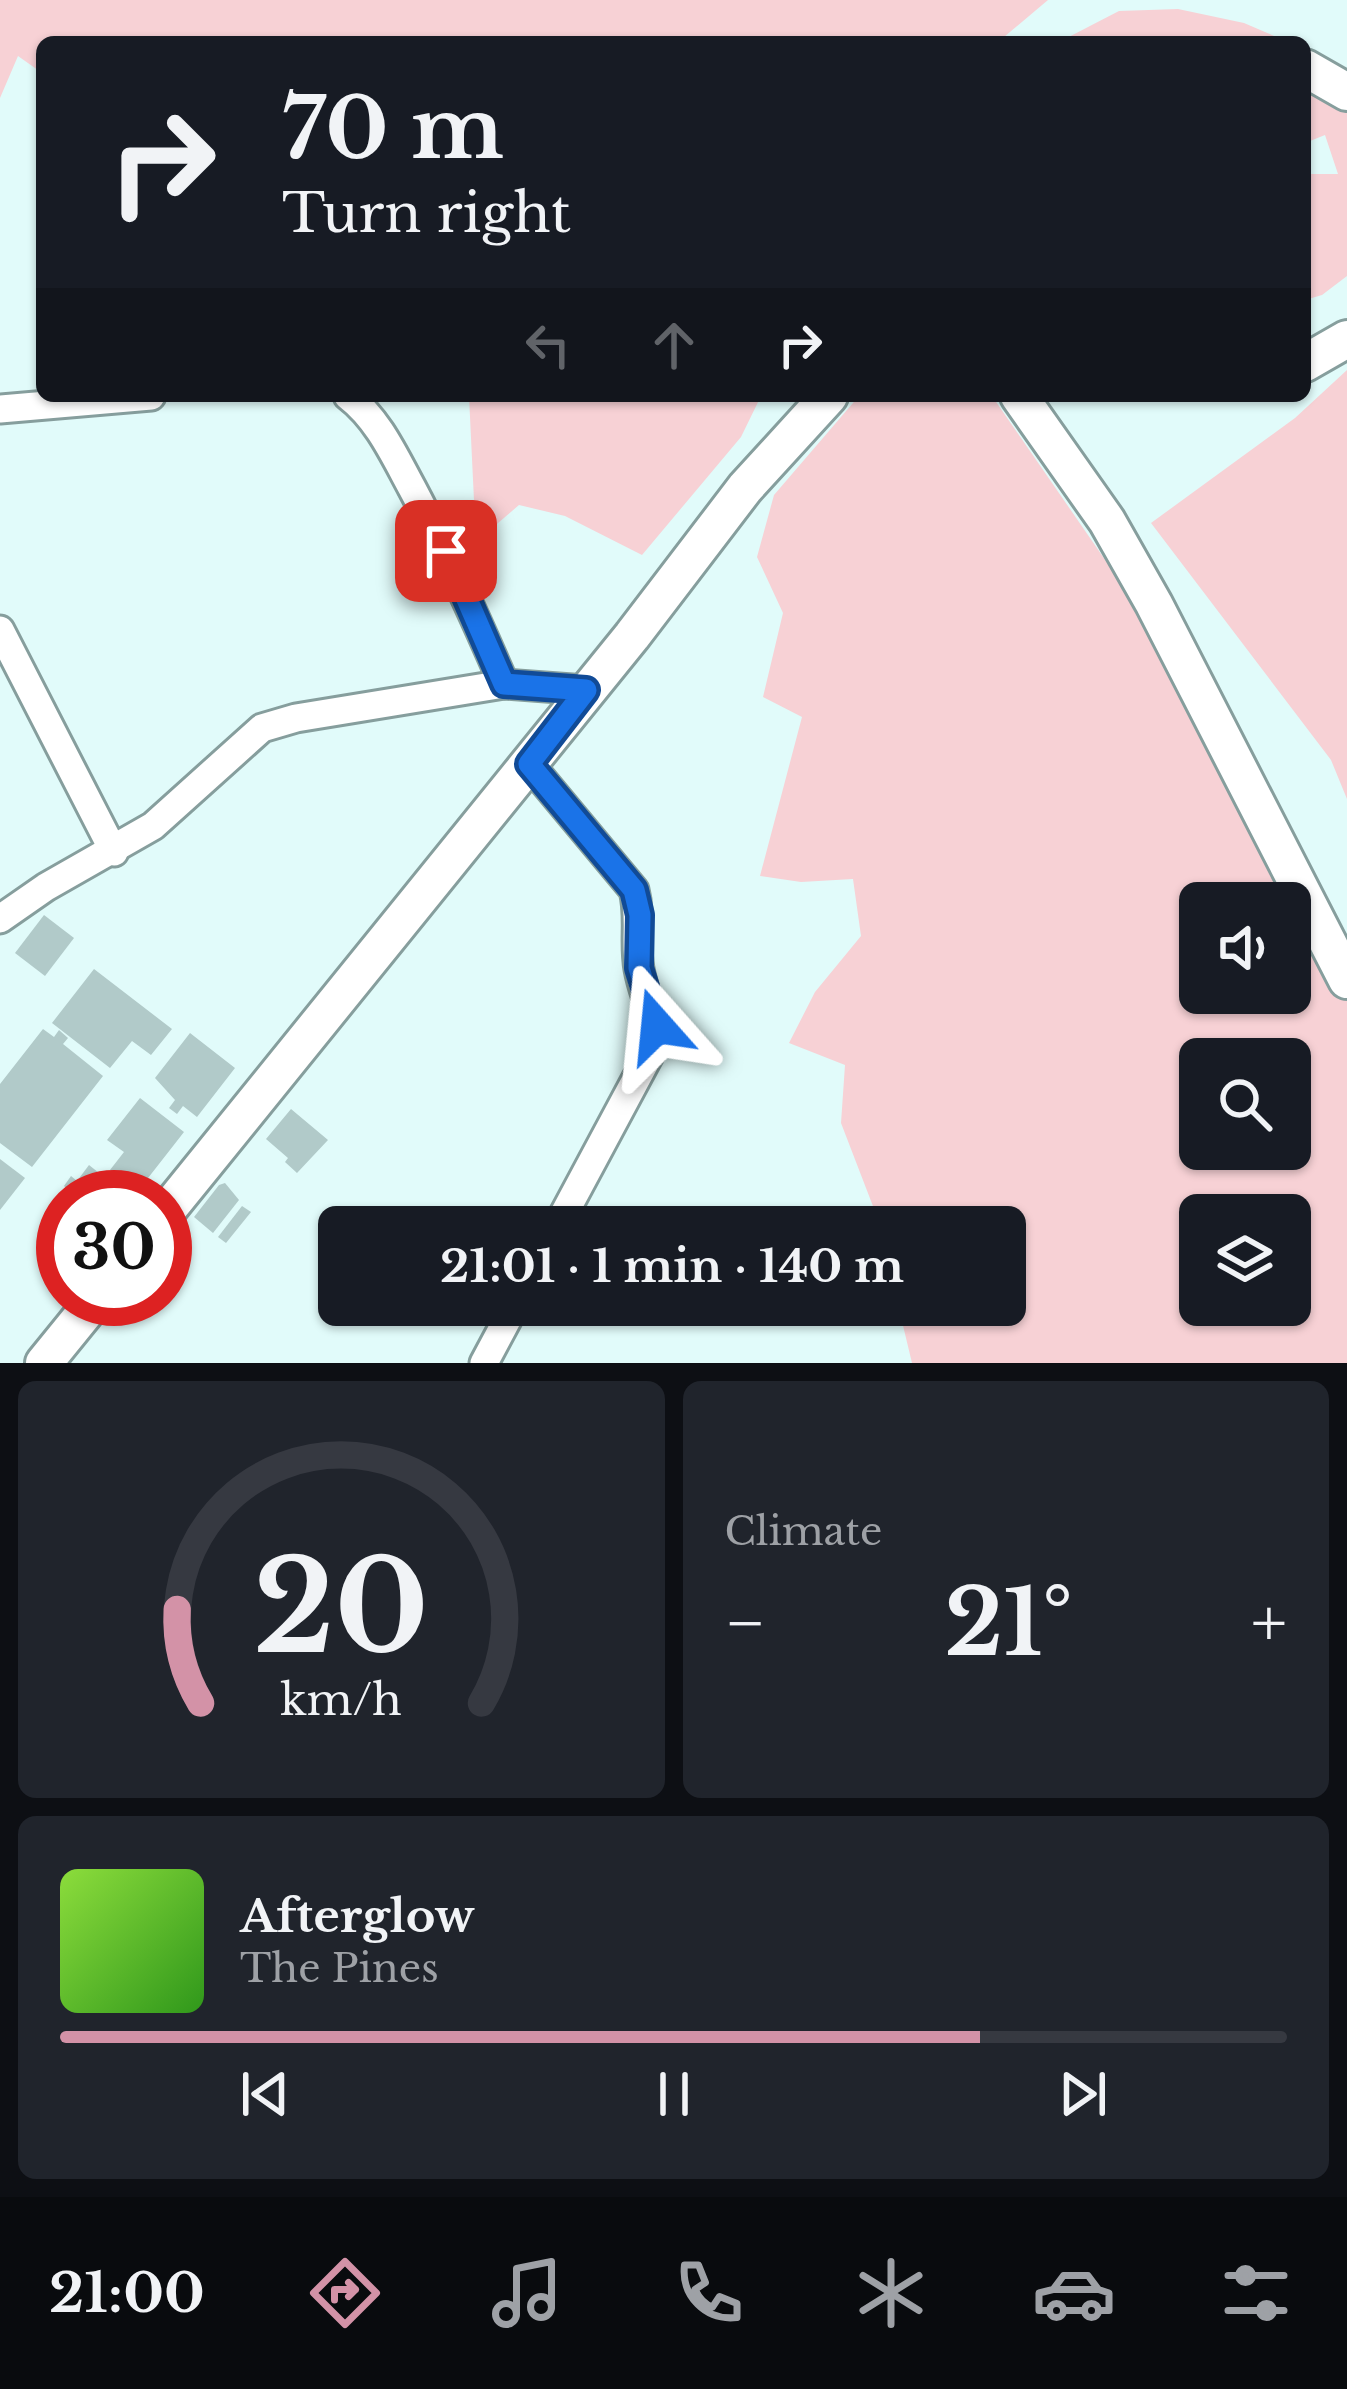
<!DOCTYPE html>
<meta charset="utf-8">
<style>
body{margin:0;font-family:"Libre Baskerville",serif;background:#20242c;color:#f1f3f6;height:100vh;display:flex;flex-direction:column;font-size:45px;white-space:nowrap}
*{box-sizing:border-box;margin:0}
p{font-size:39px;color:#9ea1a6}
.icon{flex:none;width:66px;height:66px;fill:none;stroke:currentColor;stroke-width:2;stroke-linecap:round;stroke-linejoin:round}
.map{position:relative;height:1363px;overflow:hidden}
.drawer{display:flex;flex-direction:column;gap:18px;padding:18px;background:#0d0f14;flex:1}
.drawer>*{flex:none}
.top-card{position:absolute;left:36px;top:36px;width:1275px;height:366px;border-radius:18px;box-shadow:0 3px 9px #0004;background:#171b24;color:#f1f3f6;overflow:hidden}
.controls{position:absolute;left:1179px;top:882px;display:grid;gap:24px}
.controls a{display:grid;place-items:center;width:132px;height:132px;border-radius:18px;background:#171b24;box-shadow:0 3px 9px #0004;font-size:60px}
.speed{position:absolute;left:36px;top:1170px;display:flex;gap:24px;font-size:60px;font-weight:700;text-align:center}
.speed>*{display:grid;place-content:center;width:156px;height:156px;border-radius:50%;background:#171b24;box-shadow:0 3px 9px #0004;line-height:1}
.speed .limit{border:18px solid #d22;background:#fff;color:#111}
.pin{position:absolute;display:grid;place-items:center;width:102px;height:102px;color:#fff;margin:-51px;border-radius:24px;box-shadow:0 6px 18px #0006}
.me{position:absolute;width:132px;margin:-66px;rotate:342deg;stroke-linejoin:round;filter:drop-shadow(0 0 9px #0008)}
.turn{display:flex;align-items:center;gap:42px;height:252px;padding:0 48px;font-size:54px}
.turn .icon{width:156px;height:156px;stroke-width:2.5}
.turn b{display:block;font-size:84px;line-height:102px}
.lanes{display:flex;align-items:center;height:114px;padding:0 48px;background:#0003;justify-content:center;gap:60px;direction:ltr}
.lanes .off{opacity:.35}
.big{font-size:90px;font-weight:700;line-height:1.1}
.drawer .tile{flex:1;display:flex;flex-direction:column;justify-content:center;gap:18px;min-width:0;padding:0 42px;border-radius:18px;background:#20242c}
.drawer .dial{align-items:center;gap:0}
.dial svg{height:312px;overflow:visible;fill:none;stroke:#363941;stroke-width:7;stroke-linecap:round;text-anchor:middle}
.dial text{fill:#f1f3f6;stroke:none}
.song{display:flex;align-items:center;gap:36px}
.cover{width:144px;height:144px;border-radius:18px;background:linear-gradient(135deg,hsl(90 70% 55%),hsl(110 70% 35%))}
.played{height:12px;border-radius:6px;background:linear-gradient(90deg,#d392a7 75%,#363941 75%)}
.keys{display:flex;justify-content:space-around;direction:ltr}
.heat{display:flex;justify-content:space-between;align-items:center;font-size:66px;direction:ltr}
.drawer .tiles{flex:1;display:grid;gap:18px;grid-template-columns:1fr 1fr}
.tile:last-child{grid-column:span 2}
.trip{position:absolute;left:318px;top:1206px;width:708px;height:120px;border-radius:18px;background:#171b24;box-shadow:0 3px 9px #0004;font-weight:700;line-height:120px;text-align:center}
.tab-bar{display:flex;height:192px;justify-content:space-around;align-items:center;background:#090b0e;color:#9ea1a6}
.tab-bar .icon{width:84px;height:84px}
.tab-bar .selected{color:#d392a7}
.tab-bar b{font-size:54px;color:#f1f3f6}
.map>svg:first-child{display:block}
.green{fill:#f7d1d5;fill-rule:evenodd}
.building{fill:#b1cac9}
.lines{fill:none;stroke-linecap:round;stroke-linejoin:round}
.street-casing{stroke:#869e9d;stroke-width:33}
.secondary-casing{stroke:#869e9d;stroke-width:42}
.street{stroke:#fff;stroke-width:27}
.secondary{stroke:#fff;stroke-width:36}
.route-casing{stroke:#114b97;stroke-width:30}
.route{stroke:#1a73e8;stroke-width:21}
</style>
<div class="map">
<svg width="1347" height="1363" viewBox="0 0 1347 1363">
<rect width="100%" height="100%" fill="#e1fbfa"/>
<!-- green -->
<g class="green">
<path d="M0,0H1048L998,42H42V73L18,56L0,98Z"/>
<path d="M1178,9L1244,23L1288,42H1059L1119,11Z"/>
<path d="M1305,54L1347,94V276L1322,295L1305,300V174H1338L1325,135L1305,143Z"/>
<path d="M1347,370V799L1331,760L1151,523L1295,418Z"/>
<path d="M469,396H761L741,437L642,555L565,516L519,505L476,542Z"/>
<path d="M859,396H992L1284,819L1347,957V1363H912L900,1313L903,1305H1005V1227H881L841,1123L845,1065L789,1043L815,992L861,936L853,879L801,882L760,876L802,717L763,697L783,613L757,557L774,495ZM1200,903H1290V993H1200ZM1200,1059H1290V1149H1200ZM1200,1215H1290V1305H1200Z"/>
</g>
<!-- building -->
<g class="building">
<path d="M44,915L74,938L45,976L15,953Z"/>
<path d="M94,969L172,1029L151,1055L132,1041L110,1068L52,1023Z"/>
<path d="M43,1029L54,1037L59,1030L68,1038L63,1044L103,1076L32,1167L0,1143V1084Z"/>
<path d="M190,1033L235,1068L197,1117L183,1106L177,1114L169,1108L175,1100L155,1078Z"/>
<path d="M140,1098L184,1132L141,1187L131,1179L127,1183L110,1170L124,1152L107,1140Z"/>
<path d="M291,1109L328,1140L297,1173L285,1162L288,1158L266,1139Z"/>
<path d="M0,1159L25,1178L0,1210Z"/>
<path d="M89,1165L109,1181L112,1177L130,1197H69L72,1193L64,1186L71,1176L77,1181Z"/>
<path d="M225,1183L239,1200L213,1233L194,1217L219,1185Z"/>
<path d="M242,1206L251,1212L226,1243L218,1237Z"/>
</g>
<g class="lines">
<!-- street casing -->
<g class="street-casing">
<g id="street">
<path d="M348,396C378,419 394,455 412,488C446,552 475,617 504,684"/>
<path d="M0,409L151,396"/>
<path d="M0,630L114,852"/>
<path d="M529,764L634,890C641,917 634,942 639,969C644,998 658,1017 654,1046L557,1227"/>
<path d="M0,919L46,887L153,826L262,728L296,718L504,684L586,690"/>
<path d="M484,1363L515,1305"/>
</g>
</g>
<!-- secondary casing -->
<g class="secondary-casing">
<g id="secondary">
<path d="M1305,68L1347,92"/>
<path d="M1305,363L1347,339"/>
<path d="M1019,396L1107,521L1154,604L1347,980"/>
<path d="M165,1213L632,636L745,488L829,396"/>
<path d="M44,1363L96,1299"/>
</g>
</g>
<!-- street -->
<use href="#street" class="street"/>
<!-- secondary -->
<use href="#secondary" class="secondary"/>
</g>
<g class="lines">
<!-- route casing -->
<g class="route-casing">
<path id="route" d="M446,551L504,684L586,690L529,764L634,890L640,915L639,968L657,1026"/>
</g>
<!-- route -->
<use href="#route" class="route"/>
</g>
</svg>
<div class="controls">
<a><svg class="icon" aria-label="sound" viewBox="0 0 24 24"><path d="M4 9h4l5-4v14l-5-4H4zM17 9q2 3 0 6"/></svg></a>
<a><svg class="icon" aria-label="search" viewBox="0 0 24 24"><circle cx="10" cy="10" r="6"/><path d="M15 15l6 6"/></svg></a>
<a><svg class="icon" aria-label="layers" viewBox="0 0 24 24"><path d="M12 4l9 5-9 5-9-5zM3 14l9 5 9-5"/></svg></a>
</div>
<div class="speed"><div class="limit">30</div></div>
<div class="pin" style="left:446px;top:551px;background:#d93025"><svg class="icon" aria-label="arrive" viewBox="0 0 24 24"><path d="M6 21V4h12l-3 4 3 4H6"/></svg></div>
<svg class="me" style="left:657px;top:1026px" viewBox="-20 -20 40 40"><path d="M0-17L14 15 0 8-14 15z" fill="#1a73e8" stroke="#fff" stroke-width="4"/></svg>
<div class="trip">21:01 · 1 min · 140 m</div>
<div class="top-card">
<div class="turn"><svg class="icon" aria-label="right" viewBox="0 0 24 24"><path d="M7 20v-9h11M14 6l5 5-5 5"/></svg><div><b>70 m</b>Turn right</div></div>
<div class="lanes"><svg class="icon off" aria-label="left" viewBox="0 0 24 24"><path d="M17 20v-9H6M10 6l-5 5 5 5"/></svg><svg class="icon off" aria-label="ahead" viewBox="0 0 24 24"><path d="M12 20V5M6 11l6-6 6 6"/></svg><svg class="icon" aria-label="right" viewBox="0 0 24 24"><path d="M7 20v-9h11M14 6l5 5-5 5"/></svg></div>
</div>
</div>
<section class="drawer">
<div class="tiles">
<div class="tile dial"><svg viewBox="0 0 100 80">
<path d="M14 69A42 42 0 1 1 86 69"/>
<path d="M14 69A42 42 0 0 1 8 45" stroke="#d392a7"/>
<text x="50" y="56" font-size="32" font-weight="700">20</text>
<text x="50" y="72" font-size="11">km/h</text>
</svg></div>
<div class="tile"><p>Climate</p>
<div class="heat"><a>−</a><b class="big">21°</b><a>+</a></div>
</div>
<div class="tile">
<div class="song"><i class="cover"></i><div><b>Afterglow</b><p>The Pines</p></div></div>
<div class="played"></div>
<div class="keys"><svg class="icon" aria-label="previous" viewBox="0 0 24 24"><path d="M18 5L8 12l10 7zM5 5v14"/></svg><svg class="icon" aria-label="pause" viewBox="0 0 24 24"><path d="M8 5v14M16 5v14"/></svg><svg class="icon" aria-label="next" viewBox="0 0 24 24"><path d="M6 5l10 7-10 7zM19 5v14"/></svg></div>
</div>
</div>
</section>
<nav class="tab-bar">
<b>21:00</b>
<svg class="icon selected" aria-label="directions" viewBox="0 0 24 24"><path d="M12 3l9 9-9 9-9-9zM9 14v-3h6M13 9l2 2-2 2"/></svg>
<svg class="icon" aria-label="music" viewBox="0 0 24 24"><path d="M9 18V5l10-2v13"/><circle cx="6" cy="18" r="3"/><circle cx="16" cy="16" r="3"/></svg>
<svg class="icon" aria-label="phone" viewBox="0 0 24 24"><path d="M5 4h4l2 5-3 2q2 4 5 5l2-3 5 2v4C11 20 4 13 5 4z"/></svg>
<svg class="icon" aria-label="climate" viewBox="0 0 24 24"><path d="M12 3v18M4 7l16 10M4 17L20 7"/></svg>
<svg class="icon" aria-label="car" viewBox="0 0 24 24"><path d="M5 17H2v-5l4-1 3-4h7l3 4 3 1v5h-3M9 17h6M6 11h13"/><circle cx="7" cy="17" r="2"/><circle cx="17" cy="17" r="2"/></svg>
<svg class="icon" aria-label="filters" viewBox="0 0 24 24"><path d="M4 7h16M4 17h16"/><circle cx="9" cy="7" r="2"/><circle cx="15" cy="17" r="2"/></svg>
</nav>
